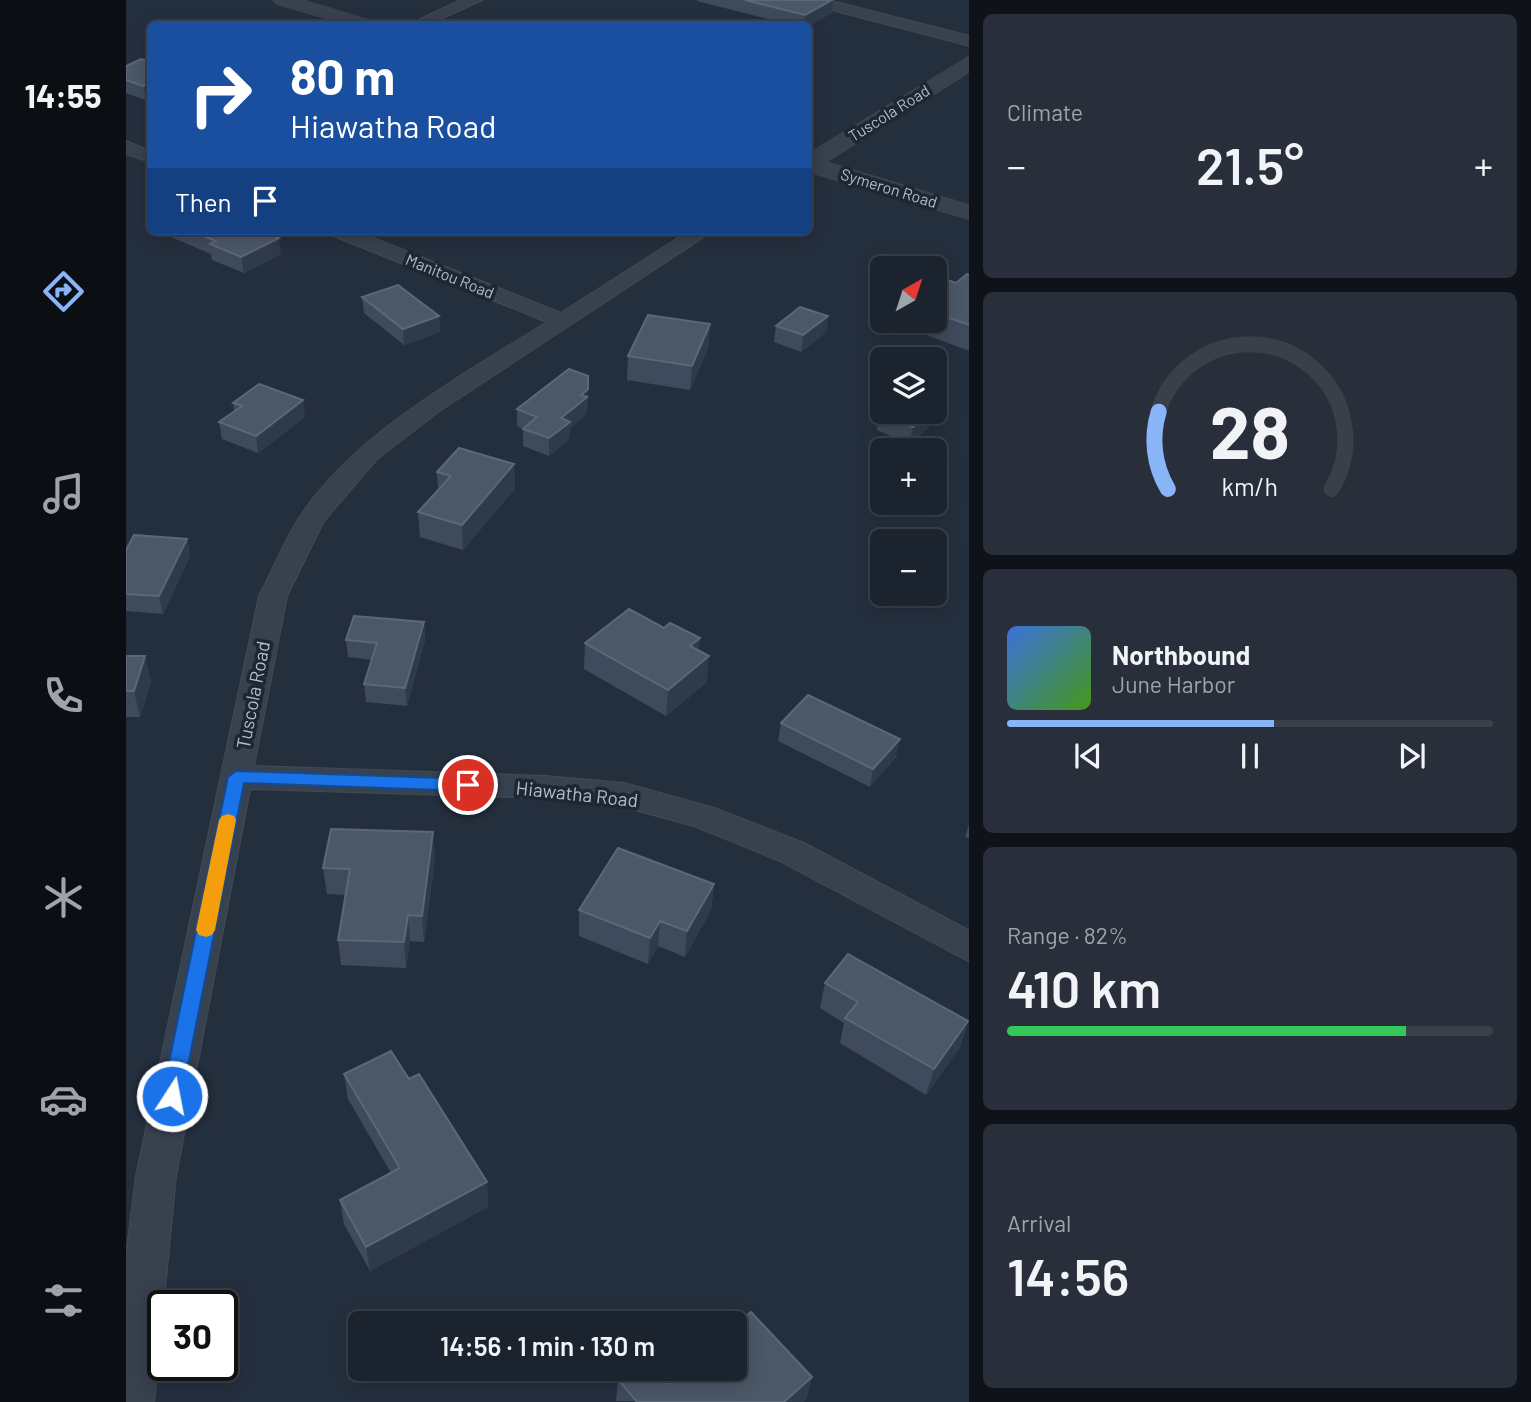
<!DOCTYPE html>
<meta charset="utf-8">
<style>
body{margin:0;font-family:Barlow,sans-serif;background:#282f3a;color:#f1f3f6;height:100vh;display:flex;flex-direction:column;font-size:26px;white-space:nowrap}
*{box-sizing:border-box;margin:0}
p{font-size:23px;color:#a0a4aa}
.icon{flex:none;width:38px;height:38px;fill:none;stroke:currentColor;stroke-width:2;stroke-linecap:round;stroke-linejoin:round}
.map{position:relative;flex:1;overflow:hidden}
.side{display:flex;flex-direction:column;gap:14px;padding:14px;background:#0f1319;width:562px}
.side>*{flex:none}
.hud{position:absolute;left:21px;top:21px;width:665px;height:214px;border-radius:10px;box-shadow:0 4px 18px #0003,0 0 0 2px #39404a;background:#1a4fa0;color:#fff;overflow:hidden}
.needle{width:46px;rotate:39deg}
.controls{position:absolute;left:744px;top:256px;display:grid;gap:14px}
.controls a{display:grid;place-items:center;width:77px;height:77px;border-radius:10px;background:#1b232e;box-shadow:0 4px 18px #0003,0 0 0 2px #39404a;font-size:35px}
.speed{position:absolute;left:21px;top:1290px;display:flex;gap:14px;font-size:35px;font-weight:700;text-align:center}
.speed>*{display:grid;place-content:center;width:91px;height:91px;border-radius:50%;background:#1b232e;box-shadow:0 4px 18px #0003,0 0 0 2px #39404a;line-height:1}
.speed .limit{border:4px solid #111;border-radius:10px;background:#fff;color:#111}
.pin{position:absolute;display:grid;place-items:center;width:60px;height:60px;color:#fff;margin:-30px;border:4px solid #fff;border-radius:50%;box-shadow:0 2px 7px #0007}
.me{position:absolute;width:77px;margin:-38px;rotate:11deg;stroke-linejoin:round;filter:drop-shadow(0 0 5px #0008)}
.turn{display:flex;align-items:center;gap:24px;height:147px;padding:0 28px;font-size:32px}
.turn .icon{width:91px;height:91px;stroke-width:2.5}
.turn b{display:block;font-size:49px;line-height:60px}
.then{display:flex;align-items:center;height:66px;padding:0 28px;background:#0003;gap:14px;font-size:26px}
.big{font-size:52px;font-weight:600;line-height:1.1}
.side .card{flex:1;display:flex;flex-direction:column;justify-content:center;gap:10px;min-width:0;padding:0 24px;border-radius:10px;background:#282f3a}
.side .dial{align-items:center;gap:0}
.dial svg{height:182px;overflow:visible;fill:none;stroke:#39404a;stroke-width:7;stroke-linecap:round;text-anchor:middle}
.dial text{fill:#f1f3f6;stroke:none}
.song{display:flex;align-items:center;gap:21px}
.cover{width:84px;height:84px;border-radius:10px;background:linear-gradient(135deg,hsl(220 70% 55%),hsl(100 70% 35%))}
.played{height:7px;border-radius:4px;background:linear-gradient(90deg,#8ab4f8 55%,#39404a 55%)}
.keys{display:flex;justify-content:space-around;direction:ltr}
.heat{display:flex;justify-content:space-between;align-items:center;font-size:38px;direction:ltr}
.charge{height:10px;border-radius:5px;background:linear-gradient(90deg,#34c759 82%,#39404a 0)}
.trip{position:absolute;left:222px;top:1311px;width:399px;height:70px;border-radius:10px;background:#1b232e;box-shadow:0 4px 18px #0003,0 0 0 2px #39404a;font-weight:600;line-height:70px;text-align:center}
main{display:flex;flex:1;min-height:0}
.dock{display:flex;flex-direction:column;width:126px;justify-content:space-around;align-items:center;background:#0b0e12;color:#a0a4aa}
.dock .icon{width:49px;height:49px}
.dock .on{color:#8ab4f8}
.dock b{font-size:32px;color:#f1f3f6}
.map>svg:first-child{display:block}
.lines{fill:none;stroke-linecap:round;stroke-linejoin:round}
.minor-casing{stroke:#414a57;stroke-width:2}
.tertiary-casing{stroke:#414a57;stroke-width:1}
.minor{fill:#38414e;fill-rule:evenodd}
.tertiary{fill:#38414e;fill-rule:evenodd}
.wall{fill:#3f4b5c}
.shaded-wall{fill:#2f3b4b}
.building{fill:#4b5868;stroke:#5c6777;stroke-width:2}
.route{fill:#1a73e8;stroke:#114b97;stroke-width:2}
.slow{fill:#f59e0b}
.labels{text-anchor:middle;stroke-width:7;stroke-linejoin:round;paint-order:stroke}
.far-street-label{font-size:16px;fill:#b4bcc9;stroke:#1d2633}
.street-label{font-size:19px;fill:#b4bcc9;stroke:#1d2633}
</style>
<main>
<nav class="dock">
<b>14:55</b>
<svg class="icon on" aria-label="directions" viewBox="0 0 24 24"><path d="M12 3l9 9-9 9-9-9zM9 14v-3h6M13 9l2 2-2 2"/></svg>
<svg class="icon" aria-label="music" viewBox="0 0 24 24"><path d="M9 18V5l10-2v13"/><circle cx="6" cy="18" r="3"/><circle cx="16" cy="16" r="3"/></svg>
<svg class="icon" aria-label="phone" viewBox="0 0 24 24"><path d="M5 4h4l2 5-3 2q2 4 5 5l2-3 5 2v4C11 20 4 13 5 4z"/></svg>
<svg class="icon" aria-label="climate" viewBox="0 0 24 24"><path d="M12 3v18M4 7l16 10M4 17L20 7"/></svg>
<svg class="icon" aria-label="car" viewBox="0 0 24 24"><path d="M5 17H2v-5l4-1 3-4h7l3 4 3 1v5h-3M9 17h6M6 11h13"/><circle cx="7" cy="17" r="2"/><circle cx="17" cy="17" r="2"/></svg>
<svg class="icon" aria-label="filters" viewBox="0 0 24 24"><path d="M4 7h16M4 17h16"/><circle cx="9" cy="7" r="2"/><circle cx="15" cy="17" r="2"/></svg>
</nav>
<div class="map">
<svg width="844" height="1402" viewBox="0 0 844 1402">
<rect width="100%" height="100%" fill="#242f3e"/>
<g class="lines">
<!-- minor casing -->
<g class="minor-casing">
<g id="minor">
<path d="M335,0H356L304,24H284Z"/>
<path d="M676,0H702L844,36V46L679,3Z"/>
<path d="M0,141L24,151V162L0,154Z"/>
<path d="M202,231H230L435,313L563,231H587L312,412L251,459L198,521L161,596L128,766L419,776L498,783L588,808L678,843L844,931V962L654,861L568,826L498,807L419,798L124,789L50,1176L28,1402H0V1257L10,1176L133,596C147,570 158,540 175,515C232,431 336,376 421,322L205,235Z"/>
</g>
</g>
<!-- tertiary casing -->
<g class="tertiary-casing">
<g id="tertiary">
<path d="M147,0H177L244,20L247,24H218L150,4Z"/>
<path d="M844,56V72L701,162L844,205V220L682,172V154Z"/>
</g>
</g>
<!-- minor -->
<use href="#minor" class="minor"/>
<!-- tertiary -->
<use href="#tertiary" class="tertiary"/>
</g>
<!-- wall -->
<g class="wall">
<path d="M571,0H707L706,13L682,26V24H662L571,1Z"/>
<path d="M15,59L20,100L0,93V66Z"/>
<path d="M24,210V228H22L19,212Z"/>
<path d="M31,231H135L155,254L118,273L86,260L85,254Z"/>
<path d="M808,275L830,283L844,275V351L770,324V320H808Z"/>
<path d="M236,297L313,316L314,332L278,345L238,313Z"/>
<path d="M702,316L700,332L675,352L648,342L650,326Z"/>
<path d="M584,324L582,348L564,390L501,380L502,356Z"/>
<path d="M107,403L179,417L132,453L96,439L93,422L108,411Z"/>
<path d="M462,406L461,407L460,414L444,428L443,439L423,456L397,446V429L391,426V409Z"/>
<path d="M812,406L809,422L783,444L751,430L754,413Z"/>
<path d="M388,464L389,489L337,550L294,537L292,512L312,490L311,472Z"/>
<path d="M61,539L64,556L37,614L0,611V550Z"/>
<path d="M298,622L299,640L281,706L240,702L238,684L246,660L222,657L220,640Z"/>
<path d="M459,643L573,650L581,682L540,716L458,669Z"/>
<path d="M0,656H19L25,682L14,717H0Z"/>
<path d="M655,723L770,757L744,787L652,741Z"/>
<path d="M844,821V839L839,837Z"/>
<path d="M309,858L298,942L284,941L280,968L215,965L212,940L219,895L201,894L197,868Z"/>
<path d="M588,884L585,910L559,957L532,946L522,964L453,936V910Z"/>
<path d="M699,983L842,1021L834,1047L800,1095L714,1043L718,1023L694,1008Z"/>
<path d="M218,1074L283,1079L361,1182L362,1207L244,1271L218,1224L214,1200L265,1173L222,1099Z"/>
<path d="M686,1377L680,1400L677,1402L490,1401L492,1379L541,1383Z"/>
</g>
<!-- shaded-wall -->
<g class="shaded-wall">
<path d="M707,0L706,13L682,26V24H678L679,15Z"/>
<path d="M24,83V98L20,100L17,86Z"/>
<path d="M153,238L155,254L118,273L115,257Z"/>
<path d="M313,316L314,332L278,345L277,329Z"/>
<path d="M702,316L700,332L675,352L677,335Z"/>
<path d="M584,324L582,348L564,390L566,366Z"/>
<path d="M462,389V406L461,407L460,414L444,428L443,439L423,456V438L435,418L455,395Z"/>
<path d="M177,400L179,417L132,453L130,436Z"/>
<path d="M812,406L809,422L783,444L787,427L805,411H808V408Z"/>
<path d="M388,464L389,489L337,550L336,525Z"/>
<path d="M61,539L64,556L37,614L33,596Z"/>
<path d="M298,622L299,640L281,706L279,688Z"/>
<path d="M574,638L571,664L564,646Z"/>
<path d="M19,656L25,682L14,717L8,691Z"/>
<path d="M583,656L581,682L540,716L542,690Z"/>
<path d="M774,739L770,757L744,787L747,769Z"/>
<path d="M307,832L309,858L298,942L296,916Z"/>
<path d="M588,884L585,910L559,957L561,931Z"/>
<path d="M282,915L284,941L280,968L278,942Z"/>
<path d="M534,921L532,946L522,964L524,938Z"/>
<path d="M842,1021L834,1047L800,1095L808,1069Z"/>
<path d="M361,1182L362,1207L244,1271L240,1247Z"/>
<path d="M686,1377L680,1400L677,1402H658Z"/>
</g>
<!-- building -->
<g class="building">
<path d="M619,0H706L679,15Z"/>
<path d="M15,59L24,62V83L17,86L0,80V66Z"/>
<path d="M65,231H135L153,238L115,257L84,244L90,241Z"/>
<path d="M841,274L844,275V325L808,313V275L830,283Z"/>
<path d="M272,285L313,316L277,329L236,297Z"/>
<path d="M674,307L702,316L677,335L650,326Z"/>
<path d="M522,315L584,324L566,366L502,356Z"/>
<path d="M443,369L462,376V389L455,395L461,397L435,418L444,422L423,438L397,429L411,417L391,409Z"/>
<path d="M133,384L177,400L130,436L93,422L116,406L107,403Z"/>
<path d="M757,411H805L787,427L754,413Z"/>
<path d="M333,448L388,464L336,525L292,512L325,476L311,472Z"/>
<path d="M8,535L61,539L33,596L0,594V550Z"/>
<path d="M503,609L538,628L544,623L574,638L564,646L583,656L542,690L459,643Z"/>
<path d="M228,616L298,622L279,688L238,684L251,643L220,640Z"/>
<path d="M0,656H19L8,691H0Z"/>
<path d="M682,695L774,739L747,769L655,723Z"/>
<path d="M205,829L307,832L296,916L282,915L278,942L212,940L224,869L197,868Z"/>
<path d="M492,848L588,884L561,931L534,921L524,938L453,910Z"/>
<path d="M722,954L842,1021L808,1069L719,1018L732,1002L699,983Z"/>
<path d="M265,1051L283,1079L293,1074L361,1182L240,1247L214,1200L274,1168L218,1074Z"/>
<path d="M625,1312L686,1377L658,1402H511L492,1379L504,1368H528L541,1383L557,1368H609V1326Z"/>
</g>
<!-- route -->
<path class="route" d="M110,771L342,779L351,785L342,791L118,783L56,1096L53,1102L46,1105L39,1102L36,1096L102,777Z"/>
<!-- slow -->
<path class="slow" d="M102,814L108,816L110,820L89,930L86,935L80,937L73,935L70,930L93,820L96,816Z"/>
<g class="labels">
<!-- far-street labels -->
<g class="far-street-label">
<text transform="translate(763 113) rotate(-32)" y="6">Tuscola Road</text>
<text transform="translate(763 188) rotate(17)" y="6">Symeron Road</text>
<text transform="translate(324 276) rotate(22)" y="6">Manitou Road</text>
</g>
<!-- street labels -->
<g class="street-label">
<text transform="translate(127 695) rotate(-79)" y="7">Tuscola Road</text>
<text transform="translate(451 794) rotate(6)" y="7">Hiawatha Road</text>
</g>
</g>
</svg>
<div class="controls">
<a><svg class="needle" viewBox="-14 -14 28 28"><path d="M0-13l5 13h-10z" fill="#e53935"/><path d="M0 13l5-13h-10z" fill="#a0a4aa"/></svg></a>
<a><svg class="icon" aria-label="layers" viewBox="0 0 24 24"><path d="M12 4l9 5-9 5-9-5zM3 14l9 5 9-5"/></svg></a>
<a>+</a>
<a>−</a>
</div>
<div class="speed"><div class="limit">30</div></div>
<div class="pin" style="left:342px;top:785px;background:#d93025"><svg class="icon" aria-label="arrive" viewBox="0 0 24 24"><path d="M6 21V4h12l-3 4 3 4H6"/></svg></div>
<svg class="me" style="left:46px;top:1096px" viewBox="-20 -20 40 40"><circle r="17" fill="#1a73e8" stroke="#fff" stroke-width="3"/><path d="M0-11L8 9 0 5-8 9z" fill="#fff"/></svg>
<div class="trip">14:56 · 1 min · 130 m</div>
<div class="hud">
<div class="turn"><svg class="icon" aria-label="right" viewBox="0 0 24 24"><path d="M7 20v-9h11M14 6l5 5-5 5"/></svg><div><b>80 m</b>Hiawatha Road</div></div>
<div class="then">Then<svg class="icon" aria-label="arrive" viewBox="0 0 24 24"><path d="M6 21V4h12l-3 4 3 4H6"/></svg></div>
</div>
</div>
<section class="side">
<div class="card"><p>Climate</p>
<div class="heat"><a>−</a><b class="big">21.5°</b><a>+</a></div>
</div>
<div class="card dial"><svg viewBox="0 0 100 80">
<path d="M14 69A42 42 0 1 1 86 69"/>
<path d="M14 69A42 42 0 0 1 10 35" stroke="#8ab4f8"/>
<text x="50" y="56" font-size="32" font-weight="700">28</text>
<text x="50" y="72" font-size="11">km/h</text>
</svg></div>
<div class="card">
<div class="song"><i class="cover"></i><div><b>Northbound</b><p>June Harbor</p></div></div>
<div class="played"></div>
<div class="keys"><svg class="icon" aria-label="previous" viewBox="0 0 24 24"><path d="M18 5L8 12l10 7zM5 5v14"/></svg><svg class="icon" aria-label="pause" viewBox="0 0 24 24"><path d="M8 5v14M16 5v14"/></svg><svg class="icon" aria-label="next" viewBox="0 0 24 24"><path d="M6 5l10 7-10 7zM19 5v14"/></svg></div>
</div>
<div class="card"><p>Range · 82%</p><b class="big">410 km</b><div class="charge"></div></div>
<div class="card"><p>Arrival</p><b class="big">14:56</b></div>
</section>
</main>
